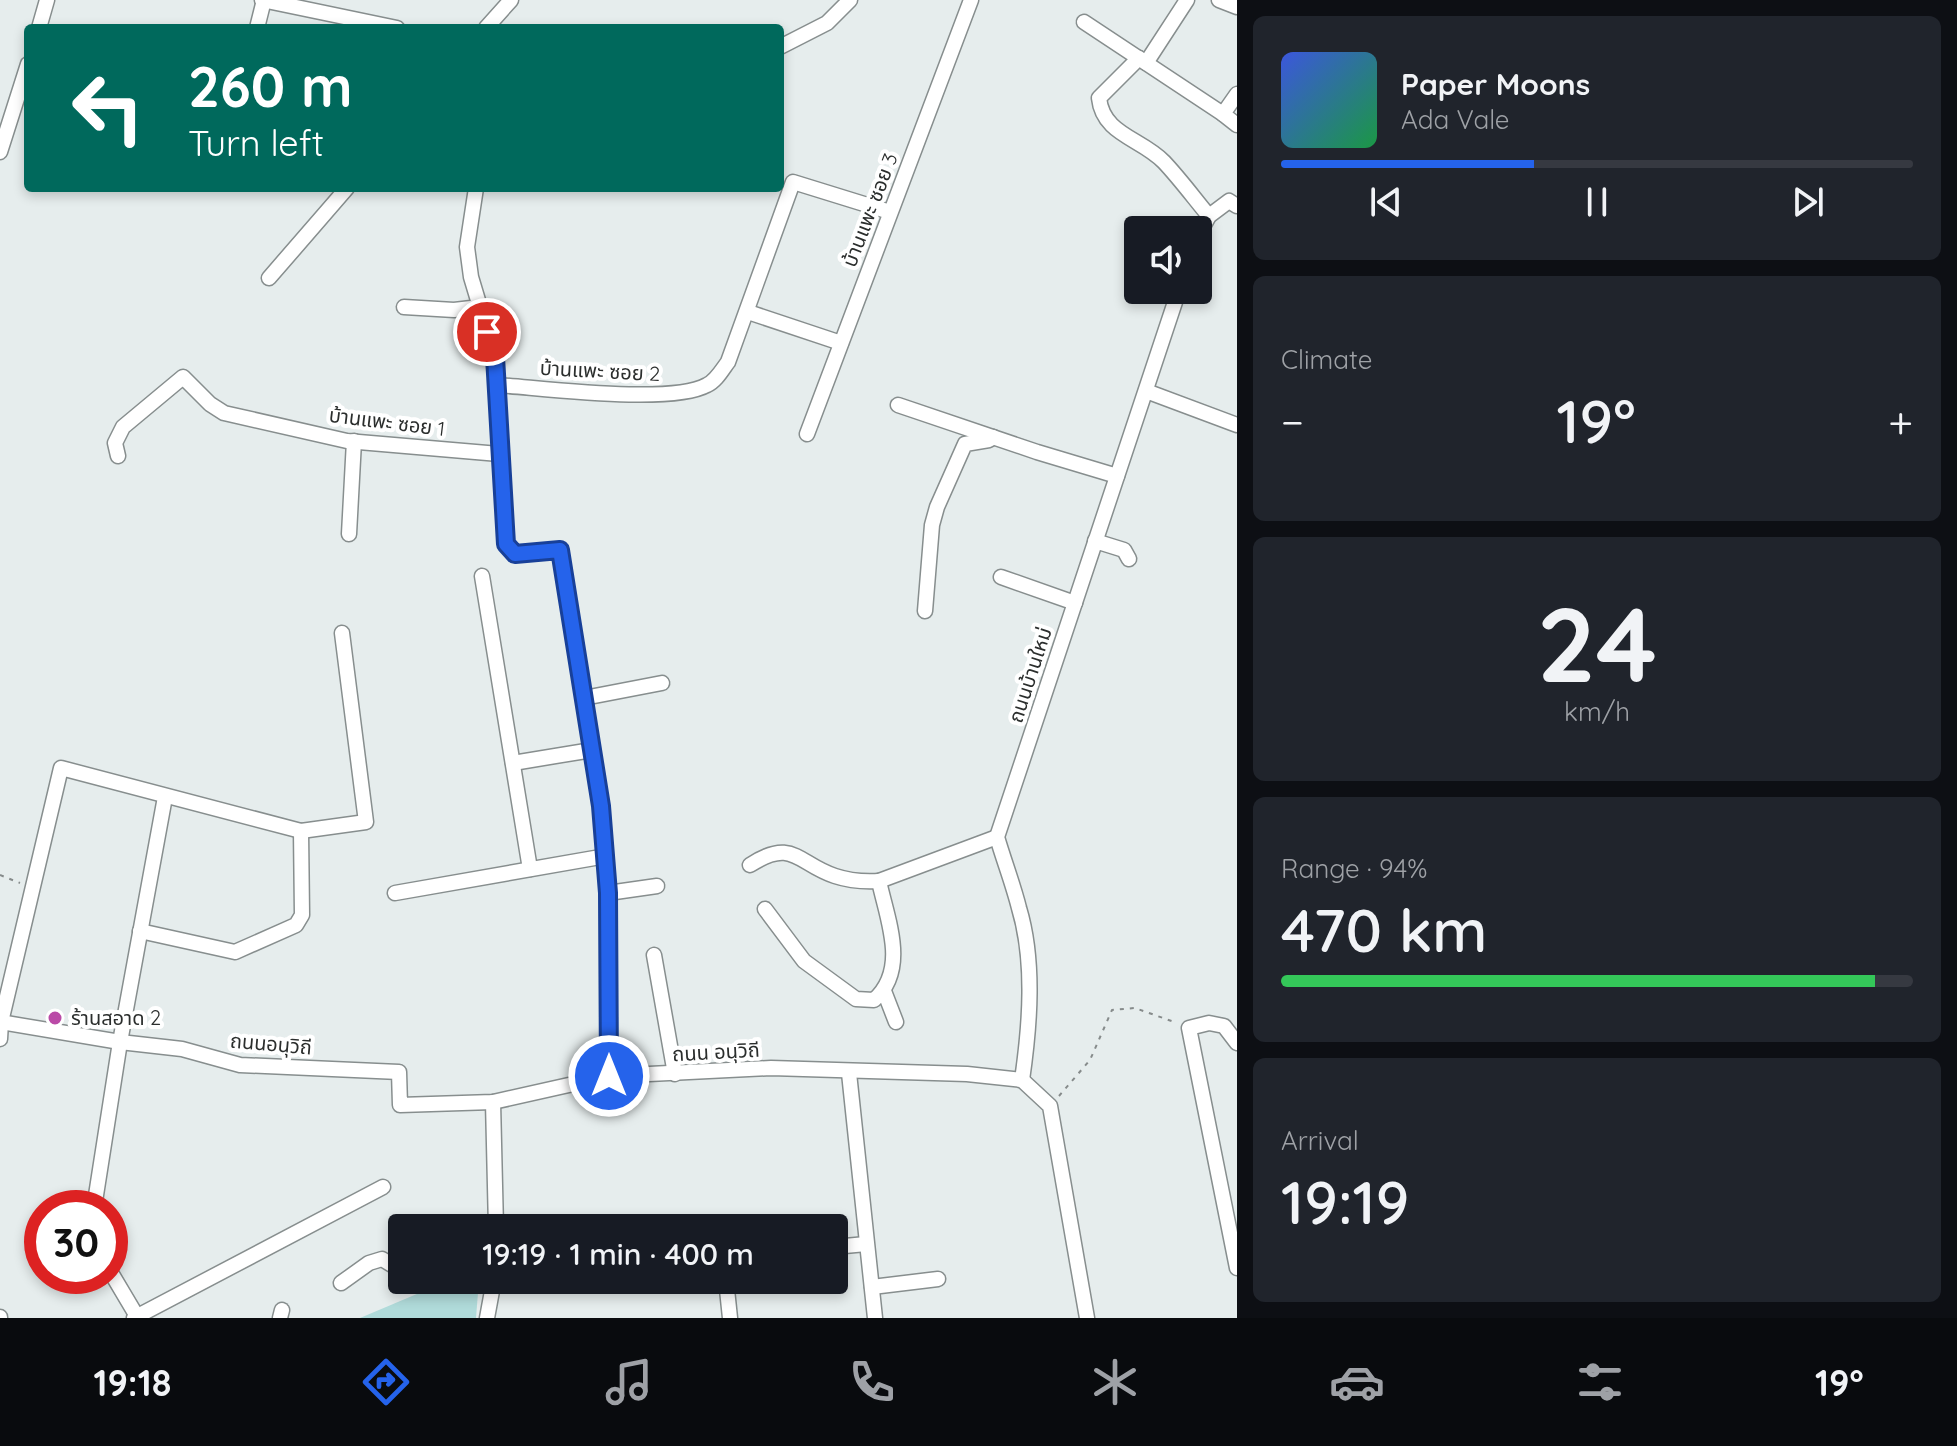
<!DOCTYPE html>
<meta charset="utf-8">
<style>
body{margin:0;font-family:Quicksand,"Noto Sans Thai",sans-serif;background:#20242c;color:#f1f3f6;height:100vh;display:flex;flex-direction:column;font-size:30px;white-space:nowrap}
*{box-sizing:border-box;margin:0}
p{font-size:26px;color:#9ea1a6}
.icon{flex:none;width:44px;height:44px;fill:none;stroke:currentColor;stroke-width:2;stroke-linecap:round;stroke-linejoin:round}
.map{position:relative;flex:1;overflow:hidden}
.side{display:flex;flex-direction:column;gap:16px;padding:16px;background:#0d0f14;width:720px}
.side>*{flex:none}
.guide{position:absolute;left:24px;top:24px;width:760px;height:168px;border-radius:8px;box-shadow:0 4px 12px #0003;background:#00695c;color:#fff;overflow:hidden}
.buttons{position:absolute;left:1124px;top:216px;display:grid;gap:16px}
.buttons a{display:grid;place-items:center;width:88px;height:88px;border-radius:8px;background:#171b24;box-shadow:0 4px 12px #0003;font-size:40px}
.speed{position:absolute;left:24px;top:1190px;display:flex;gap:16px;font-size:40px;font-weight:700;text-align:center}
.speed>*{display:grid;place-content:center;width:104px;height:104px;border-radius:50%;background:#171b24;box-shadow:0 4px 12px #0003;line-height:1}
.speed .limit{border:12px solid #d22;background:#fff;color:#111}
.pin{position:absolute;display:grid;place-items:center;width:68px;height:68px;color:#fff;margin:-34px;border:4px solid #fff;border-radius:50%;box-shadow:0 2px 8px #0007}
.me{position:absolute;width:88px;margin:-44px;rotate:0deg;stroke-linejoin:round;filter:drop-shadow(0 0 6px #0008)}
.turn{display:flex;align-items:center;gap:28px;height:168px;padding:0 32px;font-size:36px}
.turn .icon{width:104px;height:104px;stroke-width:2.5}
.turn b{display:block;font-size:56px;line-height:68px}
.big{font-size:60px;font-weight:600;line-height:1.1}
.side .widget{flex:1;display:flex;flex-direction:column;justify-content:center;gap:12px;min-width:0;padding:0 28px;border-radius:12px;background:#20242c}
.side .dial{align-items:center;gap:0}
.dial b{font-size:104px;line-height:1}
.song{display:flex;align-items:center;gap:24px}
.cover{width:96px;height:96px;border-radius:12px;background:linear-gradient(135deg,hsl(230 70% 55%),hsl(140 70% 35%))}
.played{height:8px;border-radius:4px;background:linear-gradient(90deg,#2563eb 40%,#363941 40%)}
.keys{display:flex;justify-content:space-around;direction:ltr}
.heat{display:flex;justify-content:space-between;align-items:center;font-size:44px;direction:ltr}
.charge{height:12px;border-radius:6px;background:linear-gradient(90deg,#34c759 94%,#363941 0)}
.trip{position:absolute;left:388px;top:1214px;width:460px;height:80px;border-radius:8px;background:#171b24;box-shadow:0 4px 12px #0003;font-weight:600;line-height:80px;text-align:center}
.menu{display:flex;height:128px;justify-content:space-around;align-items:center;background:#090b0e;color:#9ea1a6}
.menu .icon{width:56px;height:56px}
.menu .current{color:#2563eb}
.menu b{font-size:36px;color:#f1f3f6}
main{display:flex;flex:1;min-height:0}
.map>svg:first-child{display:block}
.green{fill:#b0dbda}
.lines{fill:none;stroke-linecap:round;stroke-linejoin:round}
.minor-casing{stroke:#878e8e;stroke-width:17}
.path{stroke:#868b8b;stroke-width:2;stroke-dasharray:4 6;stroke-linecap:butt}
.minor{stroke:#fff;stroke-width:14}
.route-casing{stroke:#184099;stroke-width:20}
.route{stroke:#2563eb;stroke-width:14}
.poi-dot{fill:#ba4aa7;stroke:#fff;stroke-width:3}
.labels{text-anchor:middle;stroke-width:8;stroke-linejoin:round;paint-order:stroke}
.street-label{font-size:20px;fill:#2b2e2d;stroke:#fff}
.poi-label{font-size:20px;fill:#2b2e2d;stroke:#fff;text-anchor:start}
</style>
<main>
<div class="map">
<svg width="1237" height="1318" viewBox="0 0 1237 1318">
<rect width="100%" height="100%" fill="#e6eded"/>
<!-- green -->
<path class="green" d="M450,1280H479L476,1318H360Z"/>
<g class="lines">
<!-- minor casing -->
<g class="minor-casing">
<g id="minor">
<path d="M262,0L397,28"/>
<path d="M1219,0L1237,7"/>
<path d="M1084,22L1223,114"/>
<path d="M39,28L47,0"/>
<path d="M257,28L264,0"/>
<path d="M486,28L511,0"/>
<path d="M780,47L827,23L850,0"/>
<path d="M1139,58L1099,98C1103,135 1141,138 1164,162C1180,179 1194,198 1209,216"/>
<path d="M1146,63L1187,0"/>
<path d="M1237,94L1223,114L1237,125"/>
<path d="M0,152L28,64"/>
<path d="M476,188L467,247L471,277L495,357L506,544L515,554L560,550L601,806L608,893L609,1076"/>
<path d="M1198,236L1209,216L1229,201L1237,206"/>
<path d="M269,278L347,188"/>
<path d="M404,307L454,310L480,307"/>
<path d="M748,312L841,343"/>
<path d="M497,385C543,388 671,405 707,385C716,381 722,370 728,362L793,182L890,212"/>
<path d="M1146,391L1237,425"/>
<path d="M898,405L1037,452L1117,476"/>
<path d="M807,434L971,0"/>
<path d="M118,456L115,443L123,427L183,377L210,404L224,413L347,441L499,454"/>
<path d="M349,534L354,441"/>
<path d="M1095,541L1124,550L1129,559"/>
<path d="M482,576L530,869"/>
<path d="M1001,577L1075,603"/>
<path d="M925,611L932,525L937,507L965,444L989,440L993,437"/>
<path d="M584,698L662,683"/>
<path d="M513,763L592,750"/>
<path d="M750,865C793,837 798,864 835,876C850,881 863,882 879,881"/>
<path d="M395,893L606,856"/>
<path d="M608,893L657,886"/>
<path d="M765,909L804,961L856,999L874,1000C909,969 887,919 879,881L997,837"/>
<path d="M140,931L235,952L296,925L302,915L301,831L366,822L342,633"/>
<path d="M654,955L675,1074"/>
<path d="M884,991L896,1022"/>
<path d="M0,1022L120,1042L182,1049L240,1065L399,1072L400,1105L493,1102L609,1076L771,1068L967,1074L1022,1080"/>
<path d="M0,1039L1,1022L61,768L301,831"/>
<path d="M1237,1043L1224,1026L1209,1023L1189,1028L1237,1268"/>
<path d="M849,1073L875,1318"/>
<path d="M1022,1080C1030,1025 1035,961 1019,908C1013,884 1004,861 997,837L1179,290"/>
<path d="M1022,1080L1050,1106L1087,1318"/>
<path d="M493,1102L496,1228"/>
<path d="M94,1208L120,1042L165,797"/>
<path d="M834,1247L866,1244"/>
<path d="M110,1271L138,1318"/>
<path d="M726,1280L730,1318"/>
<path d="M341,1283L369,1263L382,1259L402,1271"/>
<path d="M872,1287L938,1279"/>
<path d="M0,1317V1318"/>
<path d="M134,1318L383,1187"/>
<path d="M280,1318L282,1310"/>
<path d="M487,1318L494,1280"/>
</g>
</g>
<!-- path -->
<g class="path">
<path d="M0,875L20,883"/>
<path d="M1059,1096L1090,1060L1112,1010L1135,1008L1177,1023"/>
</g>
<!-- minor -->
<use href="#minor" class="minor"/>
</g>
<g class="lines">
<!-- route casing -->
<g class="route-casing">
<path id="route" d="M487,332L495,357L506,544L515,554L560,550L601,806L608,893L609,1076"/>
</g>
<!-- route -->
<use href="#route" class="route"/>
</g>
<!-- markers -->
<circle class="poi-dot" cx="55" cy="1018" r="8"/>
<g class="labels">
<!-- street labels -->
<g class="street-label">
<text transform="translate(870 210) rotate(-69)" y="7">บ้านแพะ ซอย 3</text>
<text transform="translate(600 371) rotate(3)" y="7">บ้านแพะ ซอย 2</text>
<text transform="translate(387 422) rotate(7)" y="7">บ้านแพะ ซอย 1</text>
<text transform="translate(1030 675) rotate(-72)" y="7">ถนนบ้านใหม่</text>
<text transform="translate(271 1044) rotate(5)" y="7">ถนนอนุวิถี</text>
<text transform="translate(716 1052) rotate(-3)" y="7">ถนน อนุวิถี</text>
</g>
<!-- poi labels -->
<g class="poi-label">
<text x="71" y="1025">ร้านสอาด 2</text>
</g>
</g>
</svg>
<div class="buttons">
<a><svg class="icon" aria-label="sound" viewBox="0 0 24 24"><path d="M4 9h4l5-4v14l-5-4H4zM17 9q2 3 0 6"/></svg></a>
</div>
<div class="speed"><div class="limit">30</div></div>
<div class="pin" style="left:487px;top:332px;background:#d93025"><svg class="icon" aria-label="arrive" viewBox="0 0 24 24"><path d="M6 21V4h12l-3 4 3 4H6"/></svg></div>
<svg class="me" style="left:609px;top:1076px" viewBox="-20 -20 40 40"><circle r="17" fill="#2563eb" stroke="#fff" stroke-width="3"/><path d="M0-11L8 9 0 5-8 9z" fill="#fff"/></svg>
<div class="trip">19:19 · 1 min · 400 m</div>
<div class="guide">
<div class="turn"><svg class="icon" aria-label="left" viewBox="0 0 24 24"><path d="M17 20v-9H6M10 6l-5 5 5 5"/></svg><div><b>260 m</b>Turn left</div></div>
</div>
</div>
<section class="side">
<div class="widget">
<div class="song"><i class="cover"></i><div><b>Paper Moons</b><p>Ada Vale</p></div></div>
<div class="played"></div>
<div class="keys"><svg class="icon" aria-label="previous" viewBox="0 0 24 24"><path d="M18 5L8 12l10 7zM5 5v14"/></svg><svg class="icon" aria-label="pause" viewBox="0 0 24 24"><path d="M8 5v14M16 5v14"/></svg><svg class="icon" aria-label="next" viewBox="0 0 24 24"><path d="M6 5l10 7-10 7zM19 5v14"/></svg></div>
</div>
<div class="widget"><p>Climate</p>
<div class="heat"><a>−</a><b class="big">19°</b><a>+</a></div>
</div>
<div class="widget dial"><b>24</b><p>km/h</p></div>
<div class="widget"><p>Range · 94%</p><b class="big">470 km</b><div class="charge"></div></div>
<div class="widget"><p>Arrival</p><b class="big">19:19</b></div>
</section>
</main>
<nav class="menu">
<b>19:18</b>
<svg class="icon current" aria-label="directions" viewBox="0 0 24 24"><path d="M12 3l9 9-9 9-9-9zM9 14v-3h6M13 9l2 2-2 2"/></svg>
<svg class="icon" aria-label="music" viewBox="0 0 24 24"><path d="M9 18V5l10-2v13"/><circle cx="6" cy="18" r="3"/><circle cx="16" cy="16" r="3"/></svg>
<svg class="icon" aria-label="phone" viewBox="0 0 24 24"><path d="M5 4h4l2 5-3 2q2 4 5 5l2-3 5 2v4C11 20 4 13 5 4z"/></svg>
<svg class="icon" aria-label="climate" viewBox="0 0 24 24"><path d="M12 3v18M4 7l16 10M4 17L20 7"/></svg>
<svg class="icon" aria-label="car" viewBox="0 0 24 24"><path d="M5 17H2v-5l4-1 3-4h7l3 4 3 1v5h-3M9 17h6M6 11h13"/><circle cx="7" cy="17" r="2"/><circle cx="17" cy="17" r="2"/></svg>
<svg class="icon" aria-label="filters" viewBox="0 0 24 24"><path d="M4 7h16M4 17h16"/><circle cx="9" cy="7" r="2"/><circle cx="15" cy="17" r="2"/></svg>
<b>19°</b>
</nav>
